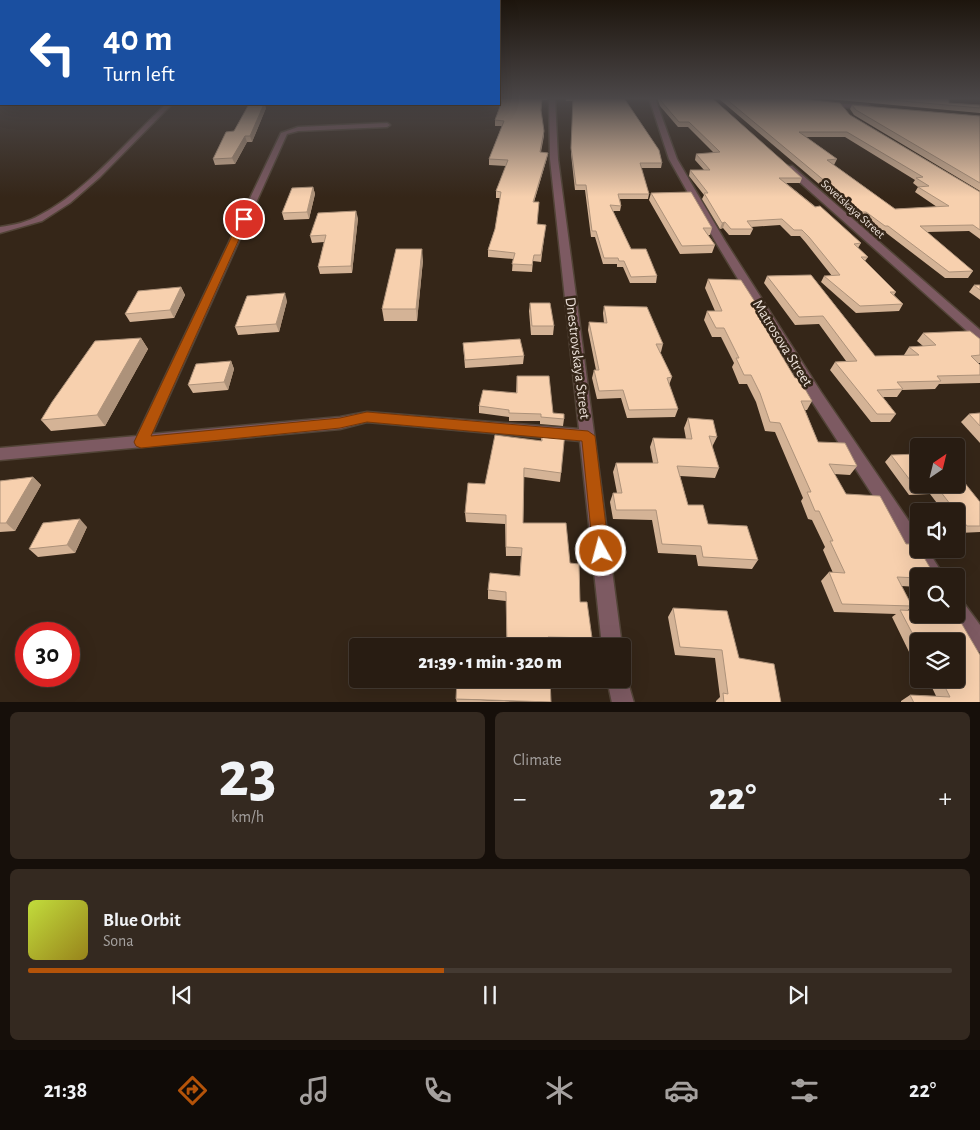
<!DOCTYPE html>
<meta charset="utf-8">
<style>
body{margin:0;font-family:"Alegreya Sans",sans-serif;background:#342920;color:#f1f3f6;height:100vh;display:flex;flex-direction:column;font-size:19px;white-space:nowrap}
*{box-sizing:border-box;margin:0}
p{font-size:16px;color:#a5a19f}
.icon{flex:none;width:28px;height:28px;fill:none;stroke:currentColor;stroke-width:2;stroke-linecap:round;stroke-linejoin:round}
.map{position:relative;height:702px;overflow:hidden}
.drawer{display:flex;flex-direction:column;gap:10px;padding:10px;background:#160f0a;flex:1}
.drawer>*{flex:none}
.banner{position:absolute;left:0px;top:0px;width:500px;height:105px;box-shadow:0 5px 20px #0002,0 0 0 1px #443a32;background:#1a4fa0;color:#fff;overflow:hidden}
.needle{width:32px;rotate:35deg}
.tools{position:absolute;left:910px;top:438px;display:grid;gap:10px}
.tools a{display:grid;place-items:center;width:55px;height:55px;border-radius:5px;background:#281c12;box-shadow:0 5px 20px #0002,0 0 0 1px #443a32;font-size:25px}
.speed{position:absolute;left:15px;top:622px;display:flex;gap:10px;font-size:25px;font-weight:700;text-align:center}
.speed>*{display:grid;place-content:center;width:65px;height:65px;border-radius:50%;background:#281c12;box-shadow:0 5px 20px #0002,0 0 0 1px #443a32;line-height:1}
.speed .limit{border:8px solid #d22;background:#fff;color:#111}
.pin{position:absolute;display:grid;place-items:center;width:42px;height:42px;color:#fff;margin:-21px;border:2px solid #fff;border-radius:50%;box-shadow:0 1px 5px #0007}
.me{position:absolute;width:55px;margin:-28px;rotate:353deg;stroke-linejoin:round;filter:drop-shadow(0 0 4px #0008)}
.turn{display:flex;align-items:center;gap:18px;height:105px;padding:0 20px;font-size:22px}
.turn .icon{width:65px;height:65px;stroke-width:2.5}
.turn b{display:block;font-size:35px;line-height:42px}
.big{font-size:38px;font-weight:800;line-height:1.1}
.drawer .tile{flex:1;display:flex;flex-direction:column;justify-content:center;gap:8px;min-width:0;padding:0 18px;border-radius:8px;background:#342920}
.drawer .dial{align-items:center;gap:0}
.dial b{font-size:65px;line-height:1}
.song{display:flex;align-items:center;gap:15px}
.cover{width:60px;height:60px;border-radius:8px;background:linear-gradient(135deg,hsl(70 70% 55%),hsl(50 70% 35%))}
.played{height:5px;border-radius:2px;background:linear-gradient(90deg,#b45309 45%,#443a32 45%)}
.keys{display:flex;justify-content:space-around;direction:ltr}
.heat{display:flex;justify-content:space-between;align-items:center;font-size:28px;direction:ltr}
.drawer .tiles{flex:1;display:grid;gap:10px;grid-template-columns:1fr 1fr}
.tile:last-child{grid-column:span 2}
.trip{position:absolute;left:349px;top:638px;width:282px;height:50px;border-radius:5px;background:#281c12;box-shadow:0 5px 20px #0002,0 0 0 1px #443a32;font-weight:800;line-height:50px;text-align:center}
.menu{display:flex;height:80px;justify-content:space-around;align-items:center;background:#100b07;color:#a5a19f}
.menu .icon{width:35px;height:35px}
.menu .current{color:#b45309}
.menu b{font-size:22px;color:#f1f3f6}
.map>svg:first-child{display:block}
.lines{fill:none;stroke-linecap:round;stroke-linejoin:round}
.minor-casing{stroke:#524437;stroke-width:3}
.minor{fill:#7d5a62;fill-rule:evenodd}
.wall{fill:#d4b396;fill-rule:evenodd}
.shaded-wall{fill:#ad927a}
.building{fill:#f7d0ae;stroke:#ad927a;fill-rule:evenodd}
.route{fill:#b45309;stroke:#753606}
.labels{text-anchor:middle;stroke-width:5;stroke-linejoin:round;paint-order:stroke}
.far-street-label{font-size:12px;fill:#ebe0d8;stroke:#352618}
.street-label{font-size:15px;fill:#ebe0d8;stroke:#352618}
</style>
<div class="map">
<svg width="980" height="703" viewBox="0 0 980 703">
<rect width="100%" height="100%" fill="#352618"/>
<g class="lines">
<!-- minor casing -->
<g class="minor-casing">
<g id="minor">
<path d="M549,98H555L558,159L622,646H602L580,441L367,422L340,429L0,460V448L137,436L281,133L298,127L387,123L390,125L387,127L298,131L287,134L152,434L340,417L367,412L579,429L550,159Z"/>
<path d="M649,98H655L677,159L725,241L821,392L919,536V549H927L944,576H925L811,400L715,241L669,159Z"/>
<path d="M824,103L868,105L871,107L868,109L826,106Z"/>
<path d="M166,104H172L100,177L70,203L42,221L0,233V227C14,225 28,222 40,215C87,191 128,140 166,104Z"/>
<path d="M786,166H792L980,330V340L976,339L786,170Z"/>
<path d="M956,600L963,602L980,625V652L973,649L949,616L948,614H956Z"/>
<path d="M622,670L625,672L634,703H612L607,679H622Z"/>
</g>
</g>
<!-- minor -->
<use href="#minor" class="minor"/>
</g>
<!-- wall -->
<g class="wall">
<path d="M499,98H548L547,100H542L541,111L544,136L541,152L548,153L547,158L534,202L537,224L545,231L541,262L533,261L532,272L512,271L513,259L488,257V250L495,229L500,198H496V191L506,166L489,165V159L502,126H495V120L500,106H484V104H499Z"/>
<path d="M565,98H624L662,163L661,168H641L649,194L648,199H620L621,206L620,211H613L631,249L657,276L656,283H630L623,267H617V264H603L595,237H591L585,190H575L571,154L573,101H566Z"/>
<path d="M657,98H712L802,178L800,183H786L861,243L858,248L868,257L865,261L896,292L894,295L903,304L899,311L856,313L821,282L824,276H832L806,243L800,236H791L780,225L751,227L753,229L750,235H729L723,228L720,229L702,199L704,195L689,176L690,170H704L695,160L696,154L714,153L688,127H678L660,106Z"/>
<path d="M718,98H795L850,115L980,192V239L969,231L927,232L973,271L968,278H945L885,232H882L863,218H859ZM806,137H845L915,180L913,183L918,187L915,192L937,207L895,209L834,165L837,159Z"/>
<path d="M817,98H949V103L980,105V113Z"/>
<path d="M852,105L980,116V191L854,115L850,109Z"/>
<path d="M266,108L252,142H247L235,164L215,165L213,159L234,131Z"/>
<path d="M313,187L315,194L309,219L284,220L282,213Z"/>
<path d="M651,193L712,228L710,235H708L715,245L712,253L680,254L649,200Z"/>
<path d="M358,218L352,273L320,274L318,267L324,242L312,243L310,236Z"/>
<path d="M423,260L417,321H384L382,309Z"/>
<path d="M811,275L875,356H904V355L909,347L923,346L917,341L923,333L980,339V363H978L980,365V383L939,384L935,389L902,390L897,397H883L896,414L890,422H871L830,370L835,362L846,361L819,324L795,325L764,283L767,276Z"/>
<path d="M708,279L766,319L764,325L795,378L812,401L807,410H805L818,442L857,466L850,475L834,474L846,494L919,576V587L901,586L912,606L907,611L980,703H901V701L910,695L936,696L928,679H956L919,641V659L918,658H912L892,617L896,614L834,612L821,581L829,572L833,573L823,550L825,547L812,520L808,519L801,501L803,498L775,432L765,431L756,402L747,384H739L732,367L734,363L721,337H712L704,320L707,311H715L705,288Z"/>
<path d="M974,285H980V300L969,292Z"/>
<path d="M181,287L185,295L174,318L130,322L125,314Z"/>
<path d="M287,301L279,332L238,335L235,327Z"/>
<path d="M530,303L554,326L553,335H531L529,311Z"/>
<path d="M604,306L663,344L661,352H660L672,377L669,385L678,409L675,417L627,418L621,398L597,399L592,378L594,370H596L588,330L589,322L604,323L603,313Z"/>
<path d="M141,338L148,349L105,426L51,431L41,420Z"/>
<path d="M463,343L524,356L523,364L465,368Z"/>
<path d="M231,361L234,369L228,390L193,393L188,385Z"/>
<path d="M517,376L553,413L564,419L563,426L540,424V421H509V417L479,413V406L516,393Z"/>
<path d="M980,413V443L961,422L969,414Z"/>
<path d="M688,418L717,437L712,447L719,468L715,478L680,476L688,505L708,524L758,560L752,569L698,566L696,555L658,553L652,520L613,519L610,502L613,493H617L613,472L616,463H653L650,447L653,438L686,439L684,428Z"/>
<path d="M542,430L561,473L560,482L524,477L523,523L570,563L580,602L592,638L589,645H548V646H507L506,601L488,599V590L520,576L521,556H506L505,524L466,522L465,513L485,484L541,441Z"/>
<path d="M891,455L956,484L980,502V532L959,533L956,529V511H943L930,494L909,495L885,462Z"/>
<path d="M33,477L41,485L15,531L0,532V481Z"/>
<path d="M87,527L75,553L38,557L29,549Z"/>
<path d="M673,608L739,658L781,703H716V701L720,697L715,658L675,655L668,617Z"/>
<path d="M456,699L551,703H457Z"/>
</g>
<!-- shaded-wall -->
<g class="shaded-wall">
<path d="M264,104H265L266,108L252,142L250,136Z"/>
<path d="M245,136L247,142L235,164L232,158Z"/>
<path d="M548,153L547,158L532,208L533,202Z"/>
<path d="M313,187L315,194L309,219L307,212Z"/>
<path d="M356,211L358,218L352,273L351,266Z"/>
<path d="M725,222L723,228L720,229L722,223Z"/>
<path d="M422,249L423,260L417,321L416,309Z"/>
<path d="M181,287L185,295L174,318L170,310Z"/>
<path d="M285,293L287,301L279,332L276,324Z"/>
<path d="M141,338L148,349L105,426L97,415Z"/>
<path d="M231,361L234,369L228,390L224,382Z"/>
<path d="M33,477L41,485L15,531L6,523Z"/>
<path d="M80,519L87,527L75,553L67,545Z"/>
</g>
<!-- building -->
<g class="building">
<path d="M499,98H542L541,110L544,131L540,152L548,153L533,202H539L537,224L546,225L541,255H534L532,265L512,264L515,253L488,250L495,229L501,192L496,191L508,160L489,159L504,121L495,120L502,101H499Z"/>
<path d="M573,98H624L659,150L662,163H640L649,194H618L621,206L610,205L631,249H646L657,276L631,277L624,261H619L618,258H604L596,231H592L586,185H576L571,148Z"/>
<path d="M660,98H712L802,178H779L815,207L820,206L861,243L854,244L868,257H861L896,292H890L903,304L860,306L824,276L840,275L809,237L802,230H794L782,219L747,221L753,229H731L725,222L722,223L704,193H708L690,170H710L696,154L720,152L689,122H679L661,101Z"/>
<path d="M725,98H795L840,103L850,115L980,192V230L973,225L920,226L973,271L949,272L888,226H885L866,212H862ZM799,132H847L923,177L916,178L929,186L918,187L949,206L895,209L827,160L837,159Z"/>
<path d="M869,98H949V103L980,105V108Z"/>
<path d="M249,104H264L250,136H245L232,158L213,159L226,132L234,131Z"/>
<path d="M852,105L980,116V183L856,110Z"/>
<path d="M313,187L307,212L282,213L292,188Z"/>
<path d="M691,192L712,228H703L715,245L682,246L651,193Z"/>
<path d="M356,211L351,266L318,267L326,235L310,236L318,213Z"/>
<path d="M396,249H422L416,309H382Z"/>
<path d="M811,275L875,356L919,355L909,347L936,345L923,333L970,331L980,339V355L971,356L980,365V375L937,376L941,381L897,382L903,389L877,390L896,414H877L835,362L857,361L823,316L799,317L767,276Z"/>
<path d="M708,279L741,280L766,319H760L795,378L798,377L812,401H801L818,442L845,443L857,466L829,464L846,494L880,496L906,544H916L935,576H919V578L897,577L912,606L842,604L829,572L845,573L830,541H833L819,511H815L807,492H811L780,423L770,422L760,393L751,375H744L736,358H739L724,328H716L707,311H722Z"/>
<path d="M974,285H980V290Z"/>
<path d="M181,287L170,310L125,314L138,291Z"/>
<path d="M285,293L276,324L235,327L247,296Z"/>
<path d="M530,303H550L554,326H532Z"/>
<path d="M604,306L647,307L663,344H656L672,377L667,378L678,409L629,410L623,390L599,391L594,370H599L589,322L607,323Z"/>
<path d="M141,338L97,415L41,420L52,402L95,341Z"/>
<path d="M520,339L524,356L465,360L463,343Z"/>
<path d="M231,361L224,382L188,385L196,364Z"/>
<path d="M517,376H549L553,413L564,414V419L541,417V414L509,413V410L479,406L483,390L517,393Z"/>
<path d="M980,413V426L969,414Z"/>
<path d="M688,418L713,420L717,437L709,436L719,468L677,466L688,505H703L708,524L747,526L758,560L703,557L701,546L662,544L656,510H616L613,493H622L616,463H658L653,438L692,439Z"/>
<path d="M542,430L565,432L561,473L524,468L523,523H566L570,563L579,564L580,602H587L592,638L548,637V646H507L506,592L488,590L490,573L520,576L522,548L506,547V515L465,513L468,483L485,484L495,435L542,441Z"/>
<path d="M919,454V484H956V472L980,502V526H967L937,487L916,488L891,455Z"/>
<path d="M33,477L6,523H0V481Z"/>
<path d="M80,519L67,545L29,549L43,523Z"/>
<path d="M673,608L727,611L739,658L774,664L781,703H724L723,693L728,694L722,650L680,647Z"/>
<path d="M900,610L919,611V614H956L980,655V703H914L910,695L950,697L941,679H956V641H919V646Z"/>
<path d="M457,679H550L551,702L456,699Z"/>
</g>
<!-- sky -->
<linearGradient id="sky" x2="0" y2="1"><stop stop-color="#1d150d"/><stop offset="0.5" stop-color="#4b4748"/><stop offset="1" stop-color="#4b4748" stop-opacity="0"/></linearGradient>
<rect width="980" height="197" fill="url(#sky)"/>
<!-- route -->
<path class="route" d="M241,217L248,219L151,436L340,418L367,412L588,431L595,436L609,551L607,556L601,558L596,556L593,551L582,441L367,422L340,428L141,448L136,446L134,442Z"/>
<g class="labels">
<!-- far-street labels -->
<g class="far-street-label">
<text transform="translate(853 209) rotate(42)" y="4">Sovetskaya Street</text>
</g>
<!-- street labels -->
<g class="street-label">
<text transform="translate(783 343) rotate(58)" y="5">Matrosova Street</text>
<text transform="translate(578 358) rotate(83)" y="5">Dnestrovskaya Street</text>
</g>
</g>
</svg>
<div class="tools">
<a><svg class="needle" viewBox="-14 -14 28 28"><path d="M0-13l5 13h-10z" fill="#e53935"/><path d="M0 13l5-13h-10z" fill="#a5a19f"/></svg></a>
<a><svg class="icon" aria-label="sound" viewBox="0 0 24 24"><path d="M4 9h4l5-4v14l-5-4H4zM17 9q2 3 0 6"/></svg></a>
<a><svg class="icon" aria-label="search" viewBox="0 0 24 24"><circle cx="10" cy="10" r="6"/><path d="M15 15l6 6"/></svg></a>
<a><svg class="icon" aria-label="layers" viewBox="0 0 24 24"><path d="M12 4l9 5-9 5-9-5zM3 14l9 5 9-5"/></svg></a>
</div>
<div class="speed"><div class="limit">30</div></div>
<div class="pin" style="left:244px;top:219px;background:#d93025"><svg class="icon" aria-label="arrive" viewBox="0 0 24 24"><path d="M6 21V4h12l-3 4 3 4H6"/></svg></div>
<svg class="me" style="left:601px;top:551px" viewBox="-20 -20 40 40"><circle r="17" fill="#b45309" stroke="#fff" stroke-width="3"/><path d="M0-11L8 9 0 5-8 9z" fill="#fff"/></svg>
<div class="trip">21:39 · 1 min · 320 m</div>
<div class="banner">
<div class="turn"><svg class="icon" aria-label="left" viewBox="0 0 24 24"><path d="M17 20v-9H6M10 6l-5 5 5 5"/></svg><div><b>40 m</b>Turn left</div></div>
</div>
</div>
<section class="drawer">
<div class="tiles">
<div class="tile dial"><b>23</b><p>km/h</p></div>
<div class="tile"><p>Climate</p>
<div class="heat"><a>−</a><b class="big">22°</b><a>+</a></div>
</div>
<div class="tile">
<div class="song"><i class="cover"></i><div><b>Blue Orbit</b><p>Sona</p></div></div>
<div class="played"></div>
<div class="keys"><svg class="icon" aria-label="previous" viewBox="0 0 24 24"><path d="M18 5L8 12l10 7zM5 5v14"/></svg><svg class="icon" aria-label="pause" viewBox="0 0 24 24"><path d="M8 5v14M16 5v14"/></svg><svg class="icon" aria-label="next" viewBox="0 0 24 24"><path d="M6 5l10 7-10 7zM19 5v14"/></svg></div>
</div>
</div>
</section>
<nav class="menu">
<b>21:38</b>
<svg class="icon current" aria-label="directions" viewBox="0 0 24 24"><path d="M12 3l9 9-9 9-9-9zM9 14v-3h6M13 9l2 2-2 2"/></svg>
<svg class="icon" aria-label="music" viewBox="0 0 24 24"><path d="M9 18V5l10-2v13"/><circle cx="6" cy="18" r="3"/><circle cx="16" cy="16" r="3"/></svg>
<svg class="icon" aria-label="phone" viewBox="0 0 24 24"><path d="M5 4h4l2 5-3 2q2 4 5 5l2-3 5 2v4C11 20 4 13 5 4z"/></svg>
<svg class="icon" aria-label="climate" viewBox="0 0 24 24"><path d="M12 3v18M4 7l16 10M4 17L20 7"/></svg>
<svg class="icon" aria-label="car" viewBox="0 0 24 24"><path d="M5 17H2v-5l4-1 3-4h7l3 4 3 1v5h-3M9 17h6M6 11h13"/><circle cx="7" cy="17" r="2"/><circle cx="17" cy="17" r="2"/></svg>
<svg class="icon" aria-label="filters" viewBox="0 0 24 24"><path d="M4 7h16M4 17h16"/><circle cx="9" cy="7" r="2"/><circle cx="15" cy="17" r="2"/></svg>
<b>22°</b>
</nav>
